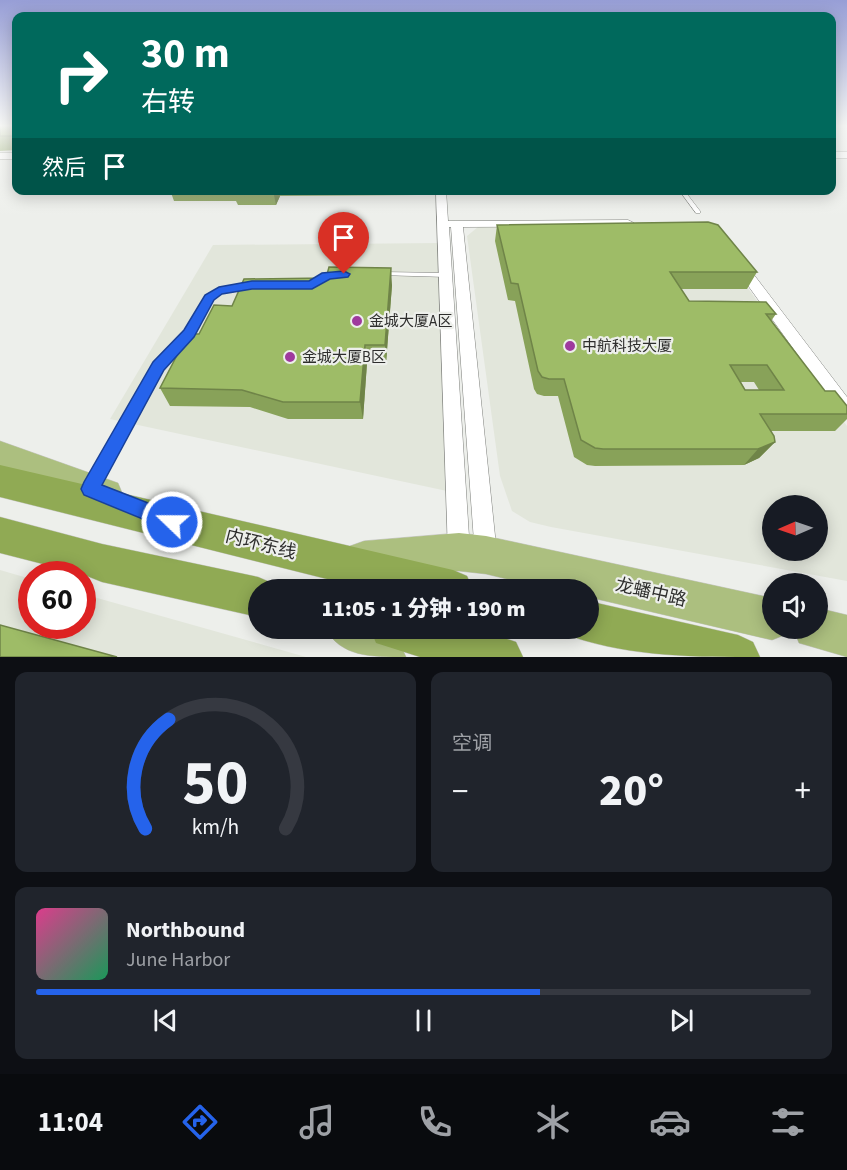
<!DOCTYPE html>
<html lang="zh">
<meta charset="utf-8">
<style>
body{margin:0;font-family:"Source Sans 3","Noto Sans SC",sans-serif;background:#20242c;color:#f1f3f6;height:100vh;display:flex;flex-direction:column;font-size:22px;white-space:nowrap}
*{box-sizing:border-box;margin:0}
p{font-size:20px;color:#9ea1a6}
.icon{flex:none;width:33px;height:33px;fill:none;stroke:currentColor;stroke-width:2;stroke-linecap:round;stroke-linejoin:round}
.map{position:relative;height:657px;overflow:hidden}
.panel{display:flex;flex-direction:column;gap:15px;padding:15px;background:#0d0f14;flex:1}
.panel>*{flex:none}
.hud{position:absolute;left:12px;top:12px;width:824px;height:183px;border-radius:12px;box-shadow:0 3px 15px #0003;background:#00695c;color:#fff;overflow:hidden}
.needle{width:39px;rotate:268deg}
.fabs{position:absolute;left:762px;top:495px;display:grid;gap:12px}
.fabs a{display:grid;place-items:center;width:66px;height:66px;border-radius:50%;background:#171b24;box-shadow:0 3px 15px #0003;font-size:30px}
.speed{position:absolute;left:18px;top:561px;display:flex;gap:12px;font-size:30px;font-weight:700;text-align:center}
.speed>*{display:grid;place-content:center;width:78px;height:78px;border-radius:50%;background:#171b24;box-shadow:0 3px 15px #0003;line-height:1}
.speed .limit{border:9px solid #d22;background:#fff;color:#111}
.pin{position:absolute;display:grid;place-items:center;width:51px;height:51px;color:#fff;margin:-62px -26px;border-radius:50% 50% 50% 0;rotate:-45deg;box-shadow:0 0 6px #0007}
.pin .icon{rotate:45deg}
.me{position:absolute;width:66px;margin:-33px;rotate:292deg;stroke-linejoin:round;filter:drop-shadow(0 0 4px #0008)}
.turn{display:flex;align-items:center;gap:21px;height:126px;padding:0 30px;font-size:27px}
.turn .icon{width:78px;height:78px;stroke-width:2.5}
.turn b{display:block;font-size:42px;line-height:51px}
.then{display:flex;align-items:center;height:57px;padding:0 30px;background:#0003;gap:12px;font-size:22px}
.big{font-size:45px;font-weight:800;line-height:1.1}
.panel .card{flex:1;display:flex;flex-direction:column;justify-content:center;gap:9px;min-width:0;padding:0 21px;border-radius:12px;background:#20242c}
.panel .dial{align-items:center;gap:0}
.dial svg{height:156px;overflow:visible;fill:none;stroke:#363941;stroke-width:7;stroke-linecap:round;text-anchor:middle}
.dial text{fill:#f1f3f6;stroke:none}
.song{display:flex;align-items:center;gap:18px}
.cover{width:72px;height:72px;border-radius:9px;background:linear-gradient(135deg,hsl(330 70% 55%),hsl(150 70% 35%))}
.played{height:6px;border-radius:3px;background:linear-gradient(90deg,#2563eb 65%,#363941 65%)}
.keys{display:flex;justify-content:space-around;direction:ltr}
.heat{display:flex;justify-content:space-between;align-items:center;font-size:33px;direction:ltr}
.panel .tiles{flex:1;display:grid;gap:15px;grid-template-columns:1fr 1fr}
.card:last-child{grid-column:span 2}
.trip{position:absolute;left:248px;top:579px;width:351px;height:60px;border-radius:30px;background:#171b24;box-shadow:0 3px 15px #0003;font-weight:800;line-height:60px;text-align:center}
.dock{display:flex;height:96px;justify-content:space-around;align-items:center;background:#090b0e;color:#9ea1a6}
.dock .icon{width:42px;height:42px}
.dock .on{color:#2563eb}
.dock b{font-size:27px;color:#f1f3f6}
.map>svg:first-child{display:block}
.built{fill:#e2e6db;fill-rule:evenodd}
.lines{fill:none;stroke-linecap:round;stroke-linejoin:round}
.service-casing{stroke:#7f817d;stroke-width:1}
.minor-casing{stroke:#7f817d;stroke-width:1}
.primary-casing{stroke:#c9c9c8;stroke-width:1}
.trunk-casing{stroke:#c9c9c8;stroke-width:1}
.service{fill:#fff;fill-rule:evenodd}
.minor{fill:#fff;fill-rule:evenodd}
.primary{fill:#acbf7f;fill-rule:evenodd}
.trunk{fill:#90aa54;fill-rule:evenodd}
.wall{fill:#88a259;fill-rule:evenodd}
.shaded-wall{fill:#6f8448}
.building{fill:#9ebc67;stroke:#6f8448;stroke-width:1.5;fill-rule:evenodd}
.route{fill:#2563eb;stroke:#184099;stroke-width:1.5}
.poi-dot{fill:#9f3a9e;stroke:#edefeb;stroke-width:2}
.labels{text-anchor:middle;stroke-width:4.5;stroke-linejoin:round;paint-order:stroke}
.poi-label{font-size:15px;fill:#2e2e2d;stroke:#edefeb;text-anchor:start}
.near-street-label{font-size:18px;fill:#2e2e2d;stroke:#edefeb}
</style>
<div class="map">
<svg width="847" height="657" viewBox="0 0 847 657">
<rect width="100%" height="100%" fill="#edefeb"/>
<!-- built -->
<g class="built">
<path d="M687,226L709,234L847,426V581L551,527L530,522L512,511L500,476L467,236L478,227ZM772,506H818V550H772Z"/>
<path d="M440,243L447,491L110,419L213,245Z"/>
<path d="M0,570L31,579L32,626H82L83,594L306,657H0Z"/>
</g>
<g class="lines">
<!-- service casing -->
<g class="service-casing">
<g id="service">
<path d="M679,190H684L700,211V213H696Z"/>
<path d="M381,272L447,273L450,275L447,277L379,275L378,274Z"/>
<path d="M249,284H251L252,286L251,288L221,293L212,299L192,335L162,368L97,488L93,490L89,488L88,485L89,482L156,364L186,331L207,296L217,289Z"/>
</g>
</g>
<!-- minor casing -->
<g class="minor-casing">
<g id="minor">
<rect x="831" y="152" width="16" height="6"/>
<rect x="0" y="153" width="16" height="6"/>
<path d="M436,190H446L448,221L628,220L634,223L628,226L463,227L497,555L494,563L486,566L478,563L475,555L451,227H449L470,552L467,560L459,563L451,560L448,552Z"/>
<path d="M740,262L745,263L847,397V417L841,415L734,266Z"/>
</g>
</g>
<!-- primary casing -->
<g class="primary-casing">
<g id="primary">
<path d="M0,441L118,483L123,495L118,507L106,511L0,469Z"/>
<path d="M459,533L486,536L772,598V628H789L787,634L772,640L588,597V590H553L486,574L459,571L364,579L350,574L345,560L350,546L364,541Z"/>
<path d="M818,608L847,615V657L799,643L793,628H818Z"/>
<path d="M325,628C361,628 390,618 406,657C370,657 341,657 325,628Z"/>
</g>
</g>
<!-- trunk casing -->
<g class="trunk-casing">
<g id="trunk">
<path d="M0,465L453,570L467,576L473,590H371L0,497Z"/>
<path d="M0,517L102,544L258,577L272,583L275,590H258V617L102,582L82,574L0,553Z"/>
<path d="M588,601L738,635L753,642L760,657C696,657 633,657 573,637L570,628H588Z"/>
<path d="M370,628H475L516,642L523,657H420L376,643Z"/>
</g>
</g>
<!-- service -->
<use href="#service" class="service"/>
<!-- minor -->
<use href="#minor" class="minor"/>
<!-- primary -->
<use href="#primary" class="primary"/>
<!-- trunk -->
<use href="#trunk" class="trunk"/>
</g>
<!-- wall -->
<g class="wall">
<path d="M0,125H16V150L0,151Z"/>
<path d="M170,190H418V195L280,196L276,205H238L236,201H174Z"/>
<path d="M497,225L757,272L747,289H681L689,301L776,314L771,321L825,391L847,406V419L835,431H771L775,442L759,458L744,465L595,466L587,465L574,457L558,396H544L537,394L534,389L515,301L508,300L495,241ZM741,382H754L759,390H745Z"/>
<path d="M392,285L386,363H367L363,419H288L250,407L170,406L160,388L199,334L232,306Z"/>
</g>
<!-- shaded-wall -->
<g class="shaded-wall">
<path d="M273,190H279L280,196L276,205Z"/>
<path d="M391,268L392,285L386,363L385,345Z"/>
<path d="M365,345L367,363L363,419L360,402Z"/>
<path d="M775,442L759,458L744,465L758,449Z"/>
</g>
<!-- building -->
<g class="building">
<rect x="0" y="125" width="16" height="11"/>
<path d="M234,190H273L233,191Z"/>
<path d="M708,222L718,225L757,272H670L689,301L766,302L776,314H766L825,391H835L847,406V414H760L774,436L775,442L758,449H603L595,448L581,440L564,379H549L542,377L538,371L518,284L511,283L497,225ZM730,365H767L784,390H745Z"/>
<path d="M329,267L391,268L385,345H365L360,402H283L242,390L160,388L188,334H199L214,305L232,306L244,279L326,278Z"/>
<path d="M0,625L117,657H0Z"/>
</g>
<!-- sky -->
<linearGradient id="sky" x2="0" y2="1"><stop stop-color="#979ed6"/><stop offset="0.58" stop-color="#f7f8f6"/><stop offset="1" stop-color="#f7f8f6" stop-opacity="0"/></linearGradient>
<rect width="847" height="217" fill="url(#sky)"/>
<!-- route -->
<path class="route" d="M344,271L350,274L348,277L330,279L312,289H252L222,294L214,300L194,337L164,370L102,485L179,515L182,522L179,529L172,531L84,495L81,489L84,482L153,362L184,330L205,295L219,287L252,281H309L322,273Z"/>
<!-- markers -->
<g class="poi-dot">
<circle cx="357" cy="321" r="6"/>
<circle cx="570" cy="346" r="6"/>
<circle cx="290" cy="357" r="6"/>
</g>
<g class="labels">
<!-- poi labels -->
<g class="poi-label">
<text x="369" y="326">金城大厦A区</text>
<text x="582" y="351">中航科技大厦</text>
<text x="302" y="362">金城大厦B区</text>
</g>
<!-- near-street labels -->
<g class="near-street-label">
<text transform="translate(261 544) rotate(14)" y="6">内环东线</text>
<text transform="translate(651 592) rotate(13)" y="6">龙蟠中路</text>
</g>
</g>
</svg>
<div class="fabs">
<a><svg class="needle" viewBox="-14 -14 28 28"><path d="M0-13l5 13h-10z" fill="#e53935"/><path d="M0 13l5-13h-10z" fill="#9ea1a6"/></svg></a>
<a><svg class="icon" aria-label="sound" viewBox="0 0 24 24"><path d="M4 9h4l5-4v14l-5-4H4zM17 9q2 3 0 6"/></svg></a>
</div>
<div class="speed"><div class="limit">60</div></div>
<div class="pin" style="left:344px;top:274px;background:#d93025"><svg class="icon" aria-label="arrive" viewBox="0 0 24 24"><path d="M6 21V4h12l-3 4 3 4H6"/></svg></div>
<svg class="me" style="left:172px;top:522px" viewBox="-20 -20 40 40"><circle r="17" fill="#2563eb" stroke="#fff" stroke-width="3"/><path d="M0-11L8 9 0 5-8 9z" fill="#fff"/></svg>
<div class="trip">11:05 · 1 分钟 · 190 m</div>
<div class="hud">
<div class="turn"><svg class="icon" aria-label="right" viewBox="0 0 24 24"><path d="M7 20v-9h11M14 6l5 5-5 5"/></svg><div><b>30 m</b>右转</div></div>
<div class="then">然后<svg class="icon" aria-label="arrive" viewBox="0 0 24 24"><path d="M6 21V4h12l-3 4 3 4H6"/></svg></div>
</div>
</div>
<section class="panel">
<div class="tiles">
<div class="card dial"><svg viewBox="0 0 100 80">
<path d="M14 69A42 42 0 1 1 86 69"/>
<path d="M14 69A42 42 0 0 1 26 13" stroke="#2563eb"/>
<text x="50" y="56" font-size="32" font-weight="700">50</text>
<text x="50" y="72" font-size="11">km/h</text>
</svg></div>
<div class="card"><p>空调</p>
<div class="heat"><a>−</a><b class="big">20°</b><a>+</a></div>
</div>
<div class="card">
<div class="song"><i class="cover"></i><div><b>Northbound</b><p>June Harbor</p></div></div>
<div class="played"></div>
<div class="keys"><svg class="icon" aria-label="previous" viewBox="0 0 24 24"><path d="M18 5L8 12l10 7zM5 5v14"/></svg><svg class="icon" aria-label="pause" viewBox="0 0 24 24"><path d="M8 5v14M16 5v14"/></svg><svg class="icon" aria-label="next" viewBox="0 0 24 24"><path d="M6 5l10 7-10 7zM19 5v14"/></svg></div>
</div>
</div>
</section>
<nav class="dock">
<b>11:04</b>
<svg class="icon on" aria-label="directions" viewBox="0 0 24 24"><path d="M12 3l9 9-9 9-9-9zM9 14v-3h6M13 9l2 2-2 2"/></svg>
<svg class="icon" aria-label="music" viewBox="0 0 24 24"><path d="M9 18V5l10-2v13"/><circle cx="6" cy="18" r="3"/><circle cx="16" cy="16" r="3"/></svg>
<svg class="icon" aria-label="phone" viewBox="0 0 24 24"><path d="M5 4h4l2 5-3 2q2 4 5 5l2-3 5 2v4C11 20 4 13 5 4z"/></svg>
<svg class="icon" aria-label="climate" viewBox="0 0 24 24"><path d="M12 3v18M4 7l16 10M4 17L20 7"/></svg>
<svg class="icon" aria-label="car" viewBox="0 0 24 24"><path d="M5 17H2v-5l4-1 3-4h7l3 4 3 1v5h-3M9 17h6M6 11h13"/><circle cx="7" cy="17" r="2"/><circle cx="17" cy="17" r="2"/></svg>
<svg class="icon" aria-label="filters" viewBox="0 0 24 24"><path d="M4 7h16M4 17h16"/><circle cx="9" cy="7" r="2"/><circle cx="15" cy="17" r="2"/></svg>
</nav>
